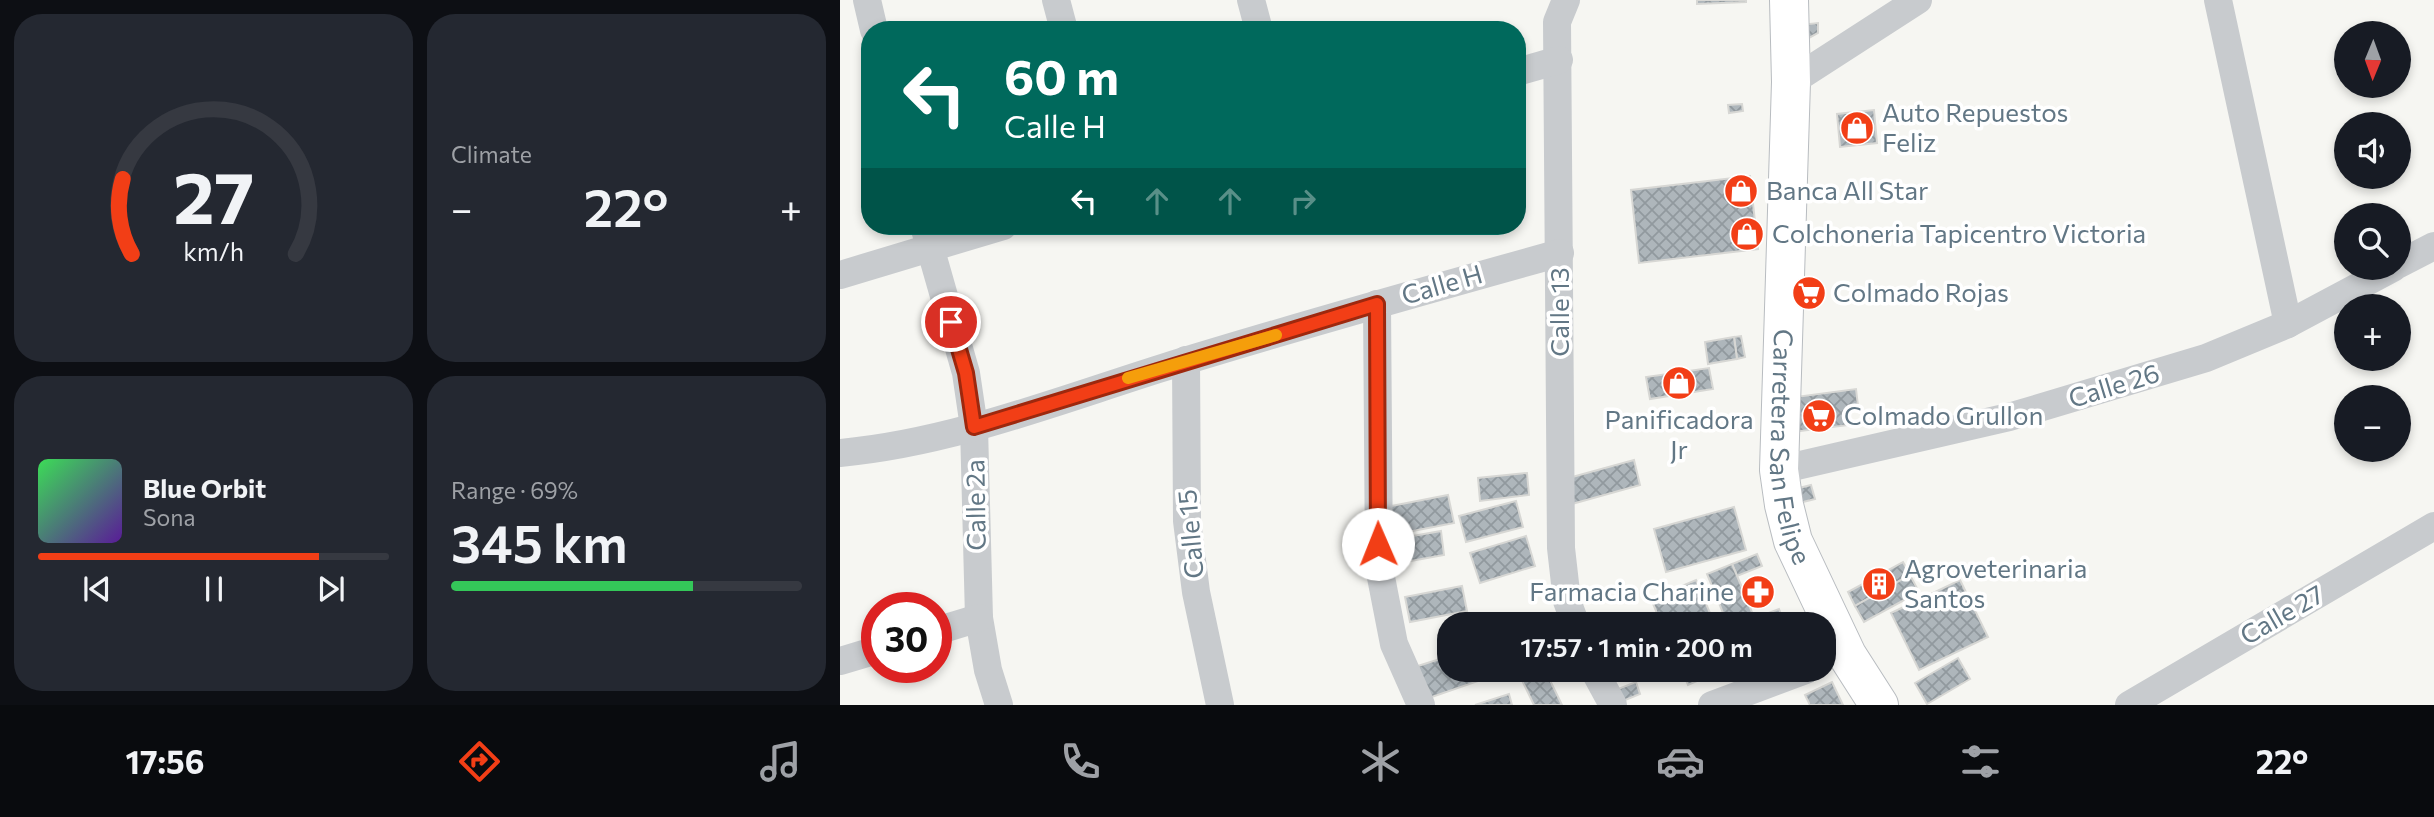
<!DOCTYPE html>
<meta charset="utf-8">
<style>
body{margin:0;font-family:Commissioner,sans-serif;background:#242831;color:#f1f3f6;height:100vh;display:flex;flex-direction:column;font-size:26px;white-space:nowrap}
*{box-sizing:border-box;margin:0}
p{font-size:23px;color:#9ea1a6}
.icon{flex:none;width:38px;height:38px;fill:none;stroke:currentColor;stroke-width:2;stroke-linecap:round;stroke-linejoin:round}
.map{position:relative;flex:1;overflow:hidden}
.drawer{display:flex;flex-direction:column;gap:14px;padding:14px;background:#0d0f14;width:840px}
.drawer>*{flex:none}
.top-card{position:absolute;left:21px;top:21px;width:665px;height:214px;border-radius:28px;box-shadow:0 4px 10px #0003;background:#00695c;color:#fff;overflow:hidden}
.needle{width:46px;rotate:181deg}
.fabs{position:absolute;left:1494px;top:21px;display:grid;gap:14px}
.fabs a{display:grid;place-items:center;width:77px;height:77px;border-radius:50%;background:#171b24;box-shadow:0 4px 10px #0003;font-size:35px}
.speed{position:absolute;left:21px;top:592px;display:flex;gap:14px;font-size:35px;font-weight:700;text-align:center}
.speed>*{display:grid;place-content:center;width:91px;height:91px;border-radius:50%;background:#171b24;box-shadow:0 4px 10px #0003;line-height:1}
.speed .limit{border:10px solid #d22;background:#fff;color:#111}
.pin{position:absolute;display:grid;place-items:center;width:60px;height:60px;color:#fff;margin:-30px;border:4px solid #fff;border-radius:50%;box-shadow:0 2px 7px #0007}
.me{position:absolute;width:77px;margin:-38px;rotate:359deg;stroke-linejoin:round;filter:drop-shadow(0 0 5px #0008)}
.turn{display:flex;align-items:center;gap:24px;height:147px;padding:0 28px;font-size:32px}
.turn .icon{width:91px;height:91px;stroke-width:2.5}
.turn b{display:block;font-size:49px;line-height:60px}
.lanes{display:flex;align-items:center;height:66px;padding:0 28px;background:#0003;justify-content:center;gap:35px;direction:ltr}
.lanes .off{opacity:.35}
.big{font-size:52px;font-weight:600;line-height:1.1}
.drawer .widget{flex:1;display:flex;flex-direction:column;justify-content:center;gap:10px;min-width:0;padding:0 24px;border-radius:28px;background:#242831}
.drawer .dial{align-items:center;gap:0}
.dial svg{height:182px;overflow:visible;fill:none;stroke:#363941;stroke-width:7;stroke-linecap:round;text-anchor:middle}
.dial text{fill:#f1f3f6;stroke:none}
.song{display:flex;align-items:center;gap:21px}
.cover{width:84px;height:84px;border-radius:10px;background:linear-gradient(135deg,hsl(130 70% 55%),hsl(270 70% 35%))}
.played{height:7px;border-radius:4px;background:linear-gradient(90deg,#f23e16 80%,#363941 80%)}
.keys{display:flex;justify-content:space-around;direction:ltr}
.heat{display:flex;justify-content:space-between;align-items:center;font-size:38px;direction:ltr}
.charge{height:10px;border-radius:5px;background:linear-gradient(90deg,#34c759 69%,#363941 0)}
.drawer .tiles{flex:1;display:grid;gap:14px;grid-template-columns:repeat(2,1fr)}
.trip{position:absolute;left:597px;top:612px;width:399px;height:70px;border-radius:28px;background:#171b24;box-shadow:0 4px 10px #0003;font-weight:600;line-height:70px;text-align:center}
.menu{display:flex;height:112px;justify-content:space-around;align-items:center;background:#090b0e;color:#9ea1a6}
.menu .icon{width:49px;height:49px}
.menu .on{color:#f23e16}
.menu b{font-size:32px;color:#f1f3f6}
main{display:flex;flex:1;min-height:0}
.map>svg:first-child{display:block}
.building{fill:url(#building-cross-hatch);stroke:#d7d7d4;stroke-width:2}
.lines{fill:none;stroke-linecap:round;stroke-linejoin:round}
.primary-casing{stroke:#b8bcc0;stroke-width:40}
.street{stroke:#c8cbce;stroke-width:28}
.primary{stroke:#fff;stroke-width:38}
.route-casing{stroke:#9d280e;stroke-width:18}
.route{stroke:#f23e16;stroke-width:12}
.slow{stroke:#f59e0b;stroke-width:12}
.labels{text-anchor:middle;stroke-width:7;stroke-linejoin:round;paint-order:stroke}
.poi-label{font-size:26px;fill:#627785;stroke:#fff;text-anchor:start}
.street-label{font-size:26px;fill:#627785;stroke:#fff}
</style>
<main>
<section class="drawer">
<div class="tiles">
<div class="widget dial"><svg viewBox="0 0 100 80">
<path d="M14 69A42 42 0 1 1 86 69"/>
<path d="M14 69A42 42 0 0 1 10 36" stroke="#f23e16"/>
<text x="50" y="56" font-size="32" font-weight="700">27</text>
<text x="50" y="72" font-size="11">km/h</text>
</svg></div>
<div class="widget"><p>Climate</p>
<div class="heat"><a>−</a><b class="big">22°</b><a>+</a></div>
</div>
<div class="widget">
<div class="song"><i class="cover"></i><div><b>Blue Orbit</b><p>Sona</p></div></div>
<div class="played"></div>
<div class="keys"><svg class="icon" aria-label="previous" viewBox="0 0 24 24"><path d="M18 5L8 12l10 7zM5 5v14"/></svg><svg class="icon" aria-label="pause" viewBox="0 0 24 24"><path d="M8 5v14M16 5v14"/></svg><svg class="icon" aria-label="next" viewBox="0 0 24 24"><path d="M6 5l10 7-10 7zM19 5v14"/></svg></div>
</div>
<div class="widget"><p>Range · 69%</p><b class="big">345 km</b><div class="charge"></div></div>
</div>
</section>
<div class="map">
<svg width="1594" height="705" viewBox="0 0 1594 705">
<defs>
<pattern id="building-cross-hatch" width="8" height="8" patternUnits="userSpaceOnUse" patternTransform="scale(1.75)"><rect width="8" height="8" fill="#aeb6bb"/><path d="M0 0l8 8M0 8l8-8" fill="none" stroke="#91999e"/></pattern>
</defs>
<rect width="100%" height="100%" fill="#f6f6f2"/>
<!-- building -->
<g class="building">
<path d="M857,0H906V2L857,4Z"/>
<path d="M978,23V33L958,44L950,26Z"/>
<path d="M902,104L903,111L889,113L888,105Z"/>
<path d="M1034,110L1037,143L1000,147L997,114Z"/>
<path d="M910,176L918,249L799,263L791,190Z"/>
<path d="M979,281L982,301L959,305L955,284Z"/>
<path d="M901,336L905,357L897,359L894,337Z"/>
<path d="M894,337L897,359L868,364L865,342Z"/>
<path d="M869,368L873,389L810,399L806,377Z"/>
<path d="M1016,389L1018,406L1007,408L1009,425L953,432L948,398Z"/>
<path d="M794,460L800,485L732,504L725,479Z"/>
<path d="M687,473L689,495L640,501L638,478Z"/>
<path d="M971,485L975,499L951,505L947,491Z"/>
<path d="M608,495L614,523L552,535L546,507Z"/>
<path d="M676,501L683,527L626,542L619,516Z"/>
<path d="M894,507L906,550L826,572L814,529Z"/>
<path d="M601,531L604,555L554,564L550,540Z"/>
<path d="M686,536L695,566L640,583L630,553Z"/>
<path d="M917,554L922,566L897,576L892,564Z"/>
<path d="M1063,562L1070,575L1015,606L1008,592Z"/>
<path d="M892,564L903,590L917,625H888L867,574Z"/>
<path d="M1070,575L1079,592L1024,622L1015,606Z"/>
<path d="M856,580L875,625H822L811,599Z"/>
<path d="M1120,580L1148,637L1079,670L1051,613Z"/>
<path d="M928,581L933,595L908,604L903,590Z"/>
<path d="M622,586L627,611L570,622L565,597Z"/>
<path d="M939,609L945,625H927L923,615Z"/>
<path d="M609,656V670H641L644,679L589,698L578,666Z"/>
<path d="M1118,658L1130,679L1087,704L1075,683Z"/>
<path d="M677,670H705L722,705H694Z"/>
<path d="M842,670H882L848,685Z"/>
<path d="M796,682L800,694L783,701L778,689Z"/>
<path d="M992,682L1003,705H970L965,695Z"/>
<path d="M669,694L672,705H635Z"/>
</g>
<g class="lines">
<!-- primary casing -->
<g class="primary-casing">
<g id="primary">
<path id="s1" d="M949,0L951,82L939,470L944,505L953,541L1007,655L1039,705"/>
</g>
</g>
<!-- street -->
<g class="street">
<path d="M27,0L34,30"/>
<path d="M216,0L224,30"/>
<path d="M411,0L419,30"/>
<path d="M726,0L717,22L721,548L727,601L736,625"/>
<path d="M1378,0L1448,324"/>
<path d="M677,72L719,60"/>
<path d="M951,82L1078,0"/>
<path d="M84,226L126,373L134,427L139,618L148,670L159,705"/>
<path d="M1559,264L1594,246"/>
<path d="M0,275L163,226"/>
<path d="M537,304L539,567L554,644L581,705"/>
<path d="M346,360L347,521L356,592L380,705"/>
<path d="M0,453C110,443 217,401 322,368C454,327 587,290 720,253"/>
<path d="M939,470L1169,417L1366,358L1448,324L1553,268"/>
<path d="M96,631L139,618"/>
<path d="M0,661L37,650"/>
<path d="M754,670L773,705"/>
<path d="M872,705L966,670"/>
<path d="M1289,705L1594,526"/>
</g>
<!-- primary -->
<use href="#primary" class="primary"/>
</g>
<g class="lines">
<!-- route casing -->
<g class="route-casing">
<path id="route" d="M111,322L126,373L134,427L537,304L538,544"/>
</g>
<!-- route -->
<use href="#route" class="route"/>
<!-- slow -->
<path class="slow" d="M288,378L436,335"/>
</g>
<!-- icons -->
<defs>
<g id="shop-disc" transform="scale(1.75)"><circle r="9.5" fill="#f23e16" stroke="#fff"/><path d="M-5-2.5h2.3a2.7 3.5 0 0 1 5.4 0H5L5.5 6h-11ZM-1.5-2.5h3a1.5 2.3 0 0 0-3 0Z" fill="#fff"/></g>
<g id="supermarket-disc" transform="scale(1.75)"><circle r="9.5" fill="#f23e16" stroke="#fff"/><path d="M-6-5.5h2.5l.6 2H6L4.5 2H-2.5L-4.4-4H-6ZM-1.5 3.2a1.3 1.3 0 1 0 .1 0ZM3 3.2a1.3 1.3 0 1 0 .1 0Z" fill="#fff"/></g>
<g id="building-disc" transform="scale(1.75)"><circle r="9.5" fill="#f23e16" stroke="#fff"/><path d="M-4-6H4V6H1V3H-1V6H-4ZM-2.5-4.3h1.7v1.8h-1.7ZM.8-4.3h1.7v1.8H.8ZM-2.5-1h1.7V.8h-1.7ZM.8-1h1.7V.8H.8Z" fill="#fff"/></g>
<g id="pharmacy-disc" transform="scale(1.75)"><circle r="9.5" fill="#f23e16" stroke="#fff"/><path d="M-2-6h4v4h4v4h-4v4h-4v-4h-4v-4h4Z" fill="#fff"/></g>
</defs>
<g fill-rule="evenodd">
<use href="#shop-disc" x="1017" y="128"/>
<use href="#shop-disc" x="901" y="191"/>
<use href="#shop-disc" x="907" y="234"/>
<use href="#supermarket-disc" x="969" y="293"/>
<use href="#shop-disc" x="839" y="383"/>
<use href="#supermarket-disc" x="979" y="416"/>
<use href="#building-disc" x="1039" y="584"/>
<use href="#pharmacy-disc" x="918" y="592"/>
</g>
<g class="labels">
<!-- poi labels -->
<g class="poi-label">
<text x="1042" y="122">Auto Repuestos<tspan x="1042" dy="30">Feliz</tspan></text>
<text x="926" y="200">Banca All Star</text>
<text x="932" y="243">Colchoneria Tapicentro Victoria</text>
<text x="993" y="302">Colmado Rojas</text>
<text x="1004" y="425">Colmado Grullon</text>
<text x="839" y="429" text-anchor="middle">Panificadora<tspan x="839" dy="30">Jr</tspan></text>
<text x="1064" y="578">Agroveterinaria<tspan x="1064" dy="30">Santos</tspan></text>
<text x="894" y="601" text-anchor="end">Farmacia Charine</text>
</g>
<!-- street labels -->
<g class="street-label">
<text transform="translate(602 285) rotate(-16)" y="9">Calle H</text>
<text transform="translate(720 312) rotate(-90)" y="9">Calle 13</text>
<text transform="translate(1274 386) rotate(-17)" y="9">Calle 26</text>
<text dy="9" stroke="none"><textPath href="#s1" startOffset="448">Carretera San Felipe</textPath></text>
<text transform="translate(136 505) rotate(-91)" y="9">Calle 2a</text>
<text transform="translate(351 534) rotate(-95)" y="9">Calle 15</text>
<text transform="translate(1442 615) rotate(-30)" y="9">Calle 27</text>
</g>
</g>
</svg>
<div class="fabs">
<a><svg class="needle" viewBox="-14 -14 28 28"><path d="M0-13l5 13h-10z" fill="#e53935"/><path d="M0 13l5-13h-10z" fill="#9ea1a6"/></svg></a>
<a><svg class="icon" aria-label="sound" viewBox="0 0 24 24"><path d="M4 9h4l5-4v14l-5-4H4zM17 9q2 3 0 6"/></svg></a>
<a><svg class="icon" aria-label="search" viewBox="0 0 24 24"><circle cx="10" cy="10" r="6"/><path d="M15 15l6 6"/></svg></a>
<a>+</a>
<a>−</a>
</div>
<div class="speed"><div class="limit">30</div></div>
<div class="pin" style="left:111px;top:322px;background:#d93025"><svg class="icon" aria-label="arrive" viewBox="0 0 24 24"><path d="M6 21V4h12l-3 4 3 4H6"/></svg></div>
<svg class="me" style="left:538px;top:544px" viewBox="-20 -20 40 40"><circle r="19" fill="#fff"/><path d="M0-13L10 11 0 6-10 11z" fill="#f23e16"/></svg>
<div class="trip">17:57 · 1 min · 200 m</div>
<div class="top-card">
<div class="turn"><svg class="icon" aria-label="left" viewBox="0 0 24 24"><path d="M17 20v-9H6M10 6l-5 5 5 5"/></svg><div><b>60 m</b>Calle H</div></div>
<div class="lanes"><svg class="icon" aria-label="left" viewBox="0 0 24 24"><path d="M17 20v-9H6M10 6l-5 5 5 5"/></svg><svg class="icon off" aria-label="ahead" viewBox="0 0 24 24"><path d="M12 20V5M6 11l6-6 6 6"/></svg><svg class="icon off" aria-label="ahead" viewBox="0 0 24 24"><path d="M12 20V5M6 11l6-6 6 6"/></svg><svg class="icon off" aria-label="right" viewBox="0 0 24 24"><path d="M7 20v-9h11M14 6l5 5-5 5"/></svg></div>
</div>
</div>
</main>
<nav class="menu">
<b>17:56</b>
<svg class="icon on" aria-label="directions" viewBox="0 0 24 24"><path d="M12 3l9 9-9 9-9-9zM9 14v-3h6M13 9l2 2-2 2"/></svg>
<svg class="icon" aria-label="music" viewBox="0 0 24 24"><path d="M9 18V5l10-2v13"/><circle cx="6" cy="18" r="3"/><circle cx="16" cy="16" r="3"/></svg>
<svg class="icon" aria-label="phone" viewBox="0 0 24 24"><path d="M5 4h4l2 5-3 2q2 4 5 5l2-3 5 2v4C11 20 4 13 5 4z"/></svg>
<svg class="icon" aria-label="climate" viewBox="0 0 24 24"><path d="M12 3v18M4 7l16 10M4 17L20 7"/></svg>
<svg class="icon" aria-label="car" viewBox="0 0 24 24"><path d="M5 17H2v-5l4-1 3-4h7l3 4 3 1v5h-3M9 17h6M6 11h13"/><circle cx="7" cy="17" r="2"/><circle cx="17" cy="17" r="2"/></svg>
<svg class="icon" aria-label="filters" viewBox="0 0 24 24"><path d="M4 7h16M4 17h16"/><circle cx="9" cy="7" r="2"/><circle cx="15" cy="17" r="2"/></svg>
<b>22°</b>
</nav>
